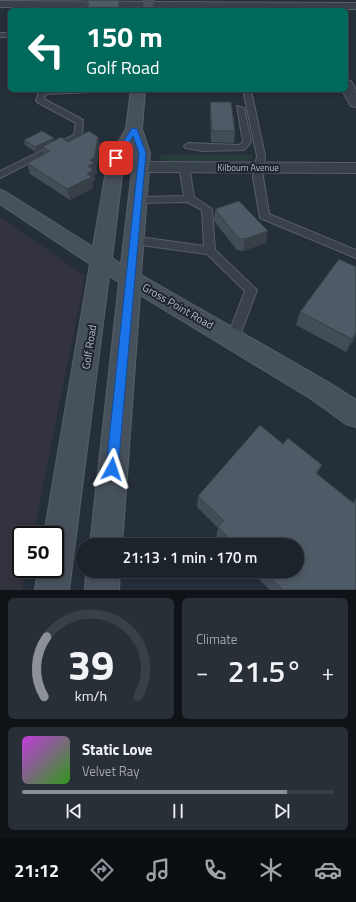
<!DOCTYPE html>
<meta charset="utf-8">
<style>
body{margin:0;font-family:"Titillium Web",sans-serif;background:#292f37;color:#f1f3f6;height:100vh;display:flex;flex-direction:column;font-size:15px;white-space:nowrap}
*{box-sizing:border-box;margin:0}
p{font-size:13px;color:#a0a4a9}
.icon{flex:none;width:22px;height:22px;fill:none;stroke:currentColor;stroke-width:2;stroke-linecap:round;stroke-linejoin:round}
.map{position:relative;height:590px;overflow:hidden}
.drawer{display:flex;flex-direction:column;gap:8px;padding:8px;background:#0f1318;flex:1}
.drawer>*{flex:none}
.hud{position:absolute;left:8px;top:8px;width:340px;height:84px;border-radius:6px;box-shadow:0 2px 6px #0003,0 0 0 1px #3a4047;background:#00695c;color:#fff;overflow:hidden}
.speed{position:absolute;left:12px;top:526px;display:flex;gap:8px;font-size:20px;font-weight:700;text-align:center}
.speed>*{display:grid;place-content:center;width:52px;height:52px;border-radius:50%;background:#1c232b;box-shadow:0 2px 6px #0003,0 0 0 1px #3a4047;line-height:1}
.speed .limit{border:2px solid #111;border-radius:6px;background:#fff;color:#111}
.pin{position:absolute;display:grid;place-items:center;width:34px;height:34px;color:#fff;margin:-17px;border-radius:8px;box-shadow:0 2px 6px #0006}
.me{position:absolute;width:44px;margin:-22px;rotate:5deg;stroke-linejoin:round;filter:drop-shadow(0 0 3px #0008)}
.turn{display:flex;align-items:center;gap:14px;height:84px;padding:0 12px;font-size:18px}
.turn .icon{width:52px;height:52px;stroke-width:2.5}
.turn b{display:block;font-size:28px;line-height:34px}
.big{font-size:30px;font-weight:600;line-height:1.1}
.drawer .widget{flex:1;display:flex;flex-direction:column;justify-content:center;gap:6px;min-width:0;padding:0 14px;border-radius:6px;background:#292f37}
.drawer .dial{align-items:center;gap:0}
.dial svg{height:104px;overflow:visible;fill:none;stroke:#3a4047;stroke-width:7;stroke-linecap:round;text-anchor:middle}
.dial text{fill:#f1f3f6;stroke:none}
.song{display:flex;align-items:center;gap:12px}
.cover{width:48px;height:48px;border-radius:6px;background:linear-gradient(135deg,hsl(290 70% 55%),hsl(110 70% 35%))}
.played{height:4px;border-radius:2px;background:linear-gradient(90deg,#8c9099 85%,#3a4047 85%)}
.keys{display:flex;justify-content:space-around;direction:ltr}
.heat{display:flex;justify-content:space-between;align-items:center;font-size:22px;direction:ltr}
.drawer .tiles{flex:1;display:grid;gap:8px;grid-template-columns:1fr 1fr}
.widget:last-child{grid-column:span 2}
.trip{position:absolute;left:76px;top:538px;width:228px;height:40px;border-radius:20px;background:#1c232b;box-shadow:0 2px 6px #0003,0 0 0 1px #3a4047;font-weight:600;line-height:40px;text-align:center}
.menu{display:flex;height:64px;justify-content:space-around;align-items:center;background:#0b0e11;color:#a0a4a9}
.menu .icon{width:28px;height:28px}
.menu .on{color:#8c9099}
.menu b{font-size:18px;color:#f1f3f6}
.map>svg:first-child{display:block}
.medical{fill:#33333f}
.green{fill:#283c3b}
.lines{fill:none;stroke-linecap:round;stroke-linejoin:round}
.service-casing{stroke:#575f68;stroke-width:2}
.minor-casing{stroke:#575f68;stroke-width:2}
.secondary-casing{stroke:#575f68;stroke-width:2}
.service{fill:#39414a;fill-rule:evenodd}
.minor{fill:#39414a;fill-rule:evenodd}
.secondary{fill:#47515c;fill-rule:evenodd}
.wall{fill:#434d57}
.shaded-wall{fill:#373f47}
.building{fill:#4e5a65;stroke:#373f47}
.route{fill:#1a73e8;stroke:#114b97}
.labels{text-anchor:middle;stroke-width:4;stroke-linejoin:round;paint-order:stroke}
.far-street-label{font-size:9px;fill:#b4bcc5;stroke:#1e262f}
.street-label{font-size:11px;fill:#b4bcc5;stroke:#1e262f}
</style>
<div class="map">
<svg width="356" height="590" viewBox="0 0 356 590">
<rect width="100%" height="100%" fill="#252f39"/>
<!-- medical -->
<path class="medical" d="M0,217L85,276L33,535H21V569H26L22,590H0Z"/>
<!-- green -->
<path class="green" d="M159,155H252L253,159L245,161H166L160,159Z"/>
<g class="lines">
<!-- service casing -->
<g class="service-casing">
<g id="service">
<rect x="0" y="33" width="10" height="4"/>
<path d="M40,90H96L92,92L46,94L44,99L83,120L82,136L0,178V171L74,135L76,123L37,102L36,100Z"/>
<path d="M243,90H251L265,156L263,177L269,214L356,250V258L260,218L253,177L257,156Z"/>
<path d="M237,106L244,108L251,142L244,150L203,151L185,148L184,146L188,143L239,145L243,142Z"/>
<path d="M184,164L189,167L194,197L212,209L215,250L257,290L239,338L238,342L233,343L228,342L227,338L245,291L207,254L133,244L128,240L133,236L204,246L202,210L187,202L138,203L133,200L138,197L184,196L179,167Z"/>
</g>
</g>
<!-- minor casing -->
<g class="minor-casing">
<g id="minor">
<path d="M0,1L356,3V9L0,7Z"/>
<path d="M346,80L351,81L356,90V107L351,106L342,90H346Z"/>
<path d="M141,162L356,163V173L141,172L135,171L133,167L135,163Z"/>
</g>
</g>
<!-- secondary casing -->
<g class="secondary-casing">
<g id="secondary">
<path d="M144,0H154L153,10H143Z"/>
<path d="M131,90H145L142,129L150,153L141,275L328,382L356,400V427L346,424L310,398L140,295L122,545H90L119,282L109,276L69,590H35L38,569H55V535H44L90,264L0,204V190L6,192L93,247L108,159L126,129ZM132,146L134,153L121,264L112,258L124,159Z"/>
<path d="M86,571H120L119,590H85Z"/>
</g>
</g>
<!-- service -->
<use href="#service" class="service"/>
<!-- minor -->
<use href="#minor" class="minor"/>
<!-- secondary -->
<use href="#secondary" class="secondary"/>
</g>
<!-- wall -->
<g class="wall">
<path d="M88,0H123H120V10H87L86,4Z"/>
<path d="M210,102L235,131L234,143L211,142L210,113Z"/>
<path d="M98,137L100,147L96,168L97,173L94,175L95,180L92,182L93,188L70,200L30,174L27,163L44,154L43,149L36,152L25,145L24,140L54,138V141L68,142Z"/>
<path d="M215,209L266,243L243,251L237,250L214,221Z"/>
<path d="M300,312L356,336L346,352L296,325Z"/>
<path d="M283,444L322,465L317,474L353,502L356,498V590H270L251,571H297V545H224L216,537L218,528L197,507L198,496Z"/>
</g>
<!-- shaded-wall -->
<g class="shaded-wall">
<path d="M120,0L121,9L120,10H118V8Z"/>
<path d="M98,137L100,147L96,168L97,173L94,175L95,180L92,182L93,188L70,200L67,189L87,174L90,160Z"/>
<path d="M54,138L55,143L42,147L43,149L36,152L35,147Z"/>
<path d="M268,231L266,243L243,251L245,239Z"/>
<path d="M356,333V336L346,352L352,339Z"/>
</g>
<!-- building -->
<g class="building">
<path d="M88,0H120L118,8H87L89,4H86Z"/>
<path d="M210,102H231L235,131H212Z"/>
<path d="M42,131L54,138L35,147L24,140Z"/>
<path d="M89,131L98,137L95,157L90,160L95,163L88,166L93,170L87,174L92,177L67,189L27,163L50,151L42,147L61,137L68,142Z"/>
<path d="M239,201L268,231L245,239L238,238L215,209Z"/>
<path d="M339,259L356,267V333L352,339L300,312Z"/>
<path d="M260,425L283,444L288,438L322,465L316,473L353,503L356,499V590H283L263,571H297V545H236L218,527L224,521L198,496Z"/>
</g>
<!-- route -->
<path class="route" d="M132,128L137,129L146,153L118,469L117,473L112,475L108,473L106,469L139,153L133,136L119,160L113,158Z"/>
<g class="labels">
<!-- far-street labels -->
<g class="far-street-label">
<text x="248" y="171">Kilbourn Avenue</text>
</g>
<!-- street labels -->
<g class="street-label">
<text transform="translate(178 306) rotate(30)" y="4">Gross Point Road</text>
<text transform="translate(89 347) rotate(-81)" y="4">Golf Road</text>
</g>
</g>
</svg>
<div class="speed"><div class="limit">50</div></div>
<div class="pin" style="left:116px;top:158px;background:#d93025"><svg class="icon" aria-label="arrive" viewBox="0 0 24 24"><path d="M6 21V4h12l-3 4 3 4H6"/></svg></div>
<svg class="me" style="left:112px;top:469px" viewBox="-20 -20 40 40"><path d="M0-17L14 15 0 8-14 15z" fill="#1a73e8" stroke="#fff" stroke-width="4"/></svg>
<div class="trip">21:13 · 1 min · 170 m</div>
<div class="hud">
<div class="turn"><svg class="icon" aria-label="left" viewBox="0 0 24 24"><path d="M17 20v-9H6M10 6l-5 5 5 5"/></svg><div><b>150 m</b>Golf Road</div></div>
</div>
</div>
<section class="drawer">
<div class="tiles">
<div class="widget dial"><svg viewBox="0 0 100 80">
<path d="M14 69A42 42 0 1 1 86 69"/>
<path d="M14 69A42 42 0 0 1 16 23" stroke="#8c9099"/>
<text x="50" y="56" font-size="32" font-weight="700">39</text>
<text x="50" y="72" font-size="11">km/h</text>
</svg></div>
<div class="widget"><p>Climate</p>
<div class="heat"><a>−</a><b class="big">21.5°</b><a>+</a></div>
</div>
<div class="widget">
<div class="song"><i class="cover"></i><div><b>Static Love</b><p>Velvet Ray</p></div></div>
<div class="played"></div>
<div class="keys"><svg class="icon" aria-label="previous" viewBox="0 0 24 24"><path d="M18 5L8 12l10 7zM5 5v14"/></svg><svg class="icon" aria-label="pause" viewBox="0 0 24 24"><path d="M8 5v14M16 5v14"/></svg><svg class="icon" aria-label="next" viewBox="0 0 24 24"><path d="M6 5l10 7-10 7zM19 5v14"/></svg></div>
</div>
</div>
</section>
<nav class="menu">
<b>21:12</b>
<svg class="icon on" aria-label="directions" viewBox="0 0 24 24"><path d="M12 3l9 9-9 9-9-9zM9 14v-3h6M13 9l2 2-2 2"/></svg>
<svg class="icon" aria-label="music" viewBox="0 0 24 24"><path d="M9 18V5l10-2v13"/><circle cx="6" cy="18" r="3"/><circle cx="16" cy="16" r="3"/></svg>
<svg class="icon" aria-label="phone" viewBox="0 0 24 24"><path d="M5 4h4l2 5-3 2q2 4 5 5l2-3 5 2v4C11 20 4 13 5 4z"/></svg>
<svg class="icon" aria-label="climate" viewBox="0 0 24 24"><path d="M12 3v18M4 7l16 10M4 17L20 7"/></svg>
<svg class="icon" aria-label="car" viewBox="0 0 24 24"><path d="M5 17H2v-5l4-1 3-4h7l3 4 3 1v5h-3M9 17h6M6 11h13"/><circle cx="7" cy="17" r="2"/><circle cx="17" cy="17" r="2"/></svg>
</nav>
